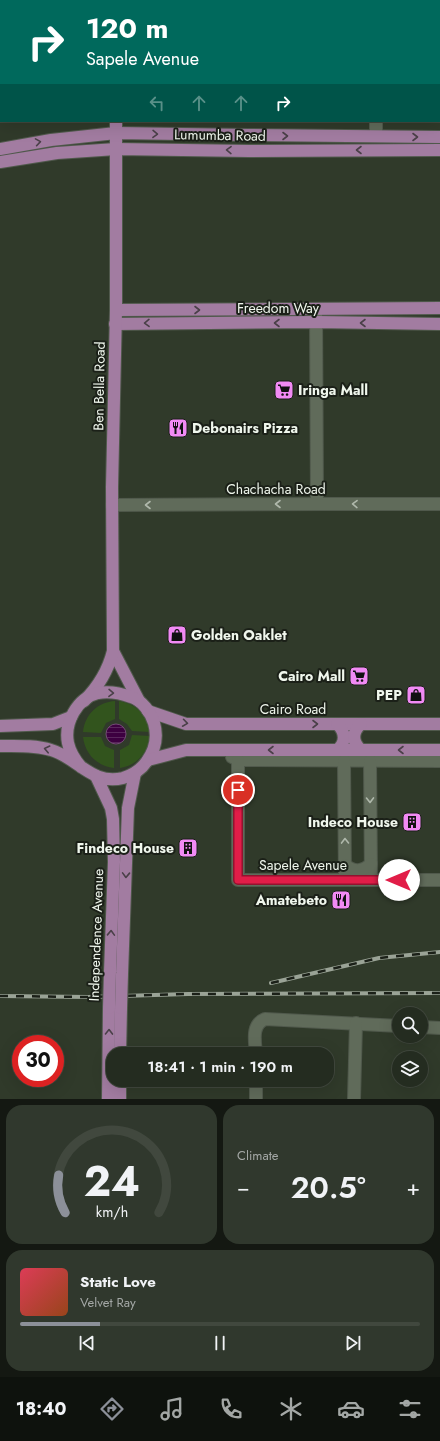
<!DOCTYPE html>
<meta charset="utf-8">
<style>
body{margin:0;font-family:Jost,sans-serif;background:#30382d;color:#f1f3f6;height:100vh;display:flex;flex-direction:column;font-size:15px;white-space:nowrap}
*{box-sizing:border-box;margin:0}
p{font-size:13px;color:#a3a7a5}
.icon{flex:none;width:22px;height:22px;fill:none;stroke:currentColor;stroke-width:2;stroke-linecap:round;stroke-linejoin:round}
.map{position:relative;height:1099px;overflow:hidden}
.panel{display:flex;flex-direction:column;gap:6px;padding:6px;background:#141812;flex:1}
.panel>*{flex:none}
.hud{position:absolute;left:0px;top:0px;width:440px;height:122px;box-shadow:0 4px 16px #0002,0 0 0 1px #41483e;background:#00695c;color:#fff;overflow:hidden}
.controls{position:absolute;left:392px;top:1007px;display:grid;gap:8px}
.controls a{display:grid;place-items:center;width:36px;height:36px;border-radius:50%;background:#242c20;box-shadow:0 4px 16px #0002,0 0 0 1px #41483e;font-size:20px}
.speed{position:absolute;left:12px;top:1035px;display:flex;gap:8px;font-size:20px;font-weight:700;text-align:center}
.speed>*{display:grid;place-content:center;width:52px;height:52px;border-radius:50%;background:#242c20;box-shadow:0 4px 16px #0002,0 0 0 1px #41483e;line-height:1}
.speed .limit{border:6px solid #d22;background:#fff;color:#111}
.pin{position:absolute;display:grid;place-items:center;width:34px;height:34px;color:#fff;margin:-17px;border:2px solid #fff;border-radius:50%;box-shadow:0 1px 4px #0007}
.me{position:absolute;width:44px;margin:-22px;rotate:270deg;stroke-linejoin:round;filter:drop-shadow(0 0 3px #0008)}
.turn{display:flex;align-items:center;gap:14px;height:84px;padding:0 20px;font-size:18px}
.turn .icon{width:52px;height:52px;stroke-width:2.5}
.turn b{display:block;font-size:28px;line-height:34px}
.lanes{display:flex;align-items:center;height:38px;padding:0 20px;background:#0003;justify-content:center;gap:20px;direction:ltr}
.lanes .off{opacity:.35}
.big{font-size:30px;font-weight:600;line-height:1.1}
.panel .tile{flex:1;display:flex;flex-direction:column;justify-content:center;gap:6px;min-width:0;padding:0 14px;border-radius:16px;background:#30382d}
.panel .dial{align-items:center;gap:0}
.dial svg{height:104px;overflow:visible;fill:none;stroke:#41483e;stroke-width:7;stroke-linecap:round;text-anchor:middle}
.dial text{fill:#f1f3f6;stroke:none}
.song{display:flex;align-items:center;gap:12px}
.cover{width:48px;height:48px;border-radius:6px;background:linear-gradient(135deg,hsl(350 70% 55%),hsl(20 70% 35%))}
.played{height:4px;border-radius:2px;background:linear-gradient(90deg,#8c9099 20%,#41483e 20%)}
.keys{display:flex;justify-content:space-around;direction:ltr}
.heat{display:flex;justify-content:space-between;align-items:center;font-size:22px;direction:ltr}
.panel .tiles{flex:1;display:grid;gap:6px;grid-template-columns:1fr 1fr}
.tile:last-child{grid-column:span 2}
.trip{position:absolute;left:106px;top:1047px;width:228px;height:40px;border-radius:16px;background:#242c20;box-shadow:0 4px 16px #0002,0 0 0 1px #41483e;font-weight:600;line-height:40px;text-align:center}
.tab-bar{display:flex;height:64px;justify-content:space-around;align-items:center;background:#0e120d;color:#a3a7a5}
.tab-bar .icon{width:28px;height:28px}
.tab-bar .current{color:#8c9099}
.tab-bar b{font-size:18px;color:#f1f3f6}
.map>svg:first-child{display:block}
.grass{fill:#32541d}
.water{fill:url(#water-rules);stroke:#734a74}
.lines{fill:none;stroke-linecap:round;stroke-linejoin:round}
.minor-casing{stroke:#50594c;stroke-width:14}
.major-casing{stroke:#50594c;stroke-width:14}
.minor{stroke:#606b5a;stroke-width:12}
.major{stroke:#a27ca1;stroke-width:12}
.rail-casing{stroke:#9aa396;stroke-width:4}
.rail{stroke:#1b2018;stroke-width:2.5;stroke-dasharray:8;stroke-linecap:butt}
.major-bridge-casing{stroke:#50594c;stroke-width:14;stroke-linecap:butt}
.major-bridge{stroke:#a27ca1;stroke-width:12}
.oneway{stroke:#4a4048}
.oneway2{stroke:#afb8ab}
.route-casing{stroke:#92132f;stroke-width:10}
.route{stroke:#e11d48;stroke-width:7}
.labels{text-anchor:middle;stroke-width:4;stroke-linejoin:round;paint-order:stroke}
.street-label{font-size:14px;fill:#f0f7ed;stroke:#1b2018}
.poi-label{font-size:14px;font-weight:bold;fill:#f0f7ed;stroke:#1b2018;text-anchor:end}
</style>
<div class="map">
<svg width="440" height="1099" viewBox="0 0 440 1099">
<defs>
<pattern id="water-rules" width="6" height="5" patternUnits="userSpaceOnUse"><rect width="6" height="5" fill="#3d0040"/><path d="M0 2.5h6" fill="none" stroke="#59265c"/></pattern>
</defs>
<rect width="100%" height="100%" fill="#303a2a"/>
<!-- grass -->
<g class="grass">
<path d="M115,701V719L106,723L101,733L83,732C85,714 98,702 115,701Z"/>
<path d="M119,701C136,704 147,714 150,732L132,731L127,724L119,719Z"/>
<path d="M132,735L150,736C147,753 138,765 120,768V750L129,745Z"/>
<path d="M83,737H101L105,746L114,750V768C97,766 85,754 83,737Z"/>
</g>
<!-- water -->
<circle class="water" cx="116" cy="734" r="10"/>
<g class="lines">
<!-- minor casing -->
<g class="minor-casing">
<g id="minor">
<path d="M374,0V1"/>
<path d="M439,82H440"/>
<path d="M376,121V136"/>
<path d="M316,311L317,504"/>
<path d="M112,505L329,504H440"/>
<path d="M232,757L238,760L440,761"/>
<path d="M238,760V880H440"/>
<path d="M344,761L345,880"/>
<path d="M370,761L371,880"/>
<path d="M345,865C354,872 362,872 371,864"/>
<path d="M421,1027L440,1028"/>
<path d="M256,1054C255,1041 251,1025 265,1019L399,1026"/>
<path d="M256,1080V1099"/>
<path d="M354,1099L356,1023"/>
</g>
</g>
<!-- major casing -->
<g class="major-casing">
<g id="major">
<path d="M116,1V0"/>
<path d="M0,149L51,140L116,133L248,135L440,137"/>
<path d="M0,162L57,153L116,149L249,151L440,150"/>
<path d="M116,310L440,308"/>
<path d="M115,324L316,322L440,324"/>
<path d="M113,651L139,701"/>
<path d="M84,701C99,686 108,671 113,651L112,487L116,310V121"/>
<path d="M148,711L186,724H440"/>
<path d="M0,726L53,724L71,717"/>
<path d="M0,746C17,746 35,745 51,750C77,757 92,786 123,778C133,775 141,770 147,761C155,750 158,737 154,723C151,713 142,700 131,697C120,693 109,691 98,693C77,698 64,723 68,743C70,752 75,760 81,767"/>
<path d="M337,750C346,743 346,732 337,724"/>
<path d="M361,750C352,742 352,732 361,724"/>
<path d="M148,760L186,750H440"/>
<path d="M96,776L111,808L113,819L114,862L110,972"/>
<path d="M122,974L128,808L135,773"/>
<path d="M120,1054L121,1008"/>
<path d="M108,1099L109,1008"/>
<path d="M120,1099V1080"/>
</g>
</g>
<!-- minor -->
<use href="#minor" class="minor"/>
<!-- major -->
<use href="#major" class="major"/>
<!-- rail casing -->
<g class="rail-casing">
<g id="rail">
<path d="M271,983L379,958L440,952"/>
<path d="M0,996L88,997L188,994L440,993"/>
</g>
</g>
<!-- rail -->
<use href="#rail" class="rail"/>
<!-- major-bridge casing -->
<g class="major-bridge-casing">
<g id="major-bridge">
<path d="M109,1008L110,972"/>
<path d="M121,1008L122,974"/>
</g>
</g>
<!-- major-bridge -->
<use href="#major-bridge" class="major-bridge"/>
</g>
<!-- one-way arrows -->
<defs><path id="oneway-chevron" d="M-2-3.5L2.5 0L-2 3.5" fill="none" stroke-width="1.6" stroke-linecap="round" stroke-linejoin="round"/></defs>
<g class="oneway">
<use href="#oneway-chevron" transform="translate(155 134) rotate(1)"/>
<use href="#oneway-chevron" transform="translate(285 136)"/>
<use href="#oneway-chevron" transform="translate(415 137)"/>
<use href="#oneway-chevron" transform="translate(38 142) rotate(-9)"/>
<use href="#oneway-chevron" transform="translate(229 150) rotate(-179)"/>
<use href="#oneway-chevron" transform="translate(359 150) rotate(180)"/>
<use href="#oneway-chevron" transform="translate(197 310)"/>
<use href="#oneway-chevron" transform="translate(147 323) rotate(179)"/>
<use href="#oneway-chevron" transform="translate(277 323) rotate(180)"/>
<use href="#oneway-chevron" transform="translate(363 323) rotate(-180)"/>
<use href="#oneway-chevron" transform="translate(111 693) rotate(1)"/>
<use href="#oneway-chevron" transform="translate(185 723) rotate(8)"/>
<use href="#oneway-chevron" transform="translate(315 724)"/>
<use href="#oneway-chevron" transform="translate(47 749) rotate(-167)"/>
<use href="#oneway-chevron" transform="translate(271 750) rotate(180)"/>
<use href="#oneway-chevron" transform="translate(401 750) rotate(180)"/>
<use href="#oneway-chevron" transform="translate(126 875) rotate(92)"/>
<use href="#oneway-chevron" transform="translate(111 933) rotate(-88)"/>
<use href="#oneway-chevron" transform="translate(109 1032) rotate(-89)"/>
</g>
<g class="oneway2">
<use href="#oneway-chevron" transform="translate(278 504) rotate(180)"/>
<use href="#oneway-chevron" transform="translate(355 504) rotate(-179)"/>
<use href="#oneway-chevron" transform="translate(148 505) rotate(-180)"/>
<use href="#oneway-chevron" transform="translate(370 800) rotate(89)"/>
<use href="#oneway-chevron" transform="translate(345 841) rotate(-91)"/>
</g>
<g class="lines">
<!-- route casing -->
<g class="route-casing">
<path id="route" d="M238,790V880H399"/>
</g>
<!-- route -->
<use href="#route" class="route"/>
</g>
<!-- icons -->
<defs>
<g id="supermarket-square" transform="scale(1)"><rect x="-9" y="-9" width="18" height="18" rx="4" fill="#f18af4" stroke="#1b2018"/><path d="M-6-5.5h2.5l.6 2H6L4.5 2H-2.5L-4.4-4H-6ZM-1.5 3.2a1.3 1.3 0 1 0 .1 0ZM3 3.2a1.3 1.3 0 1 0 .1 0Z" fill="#111"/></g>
<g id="restaurant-square" transform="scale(1)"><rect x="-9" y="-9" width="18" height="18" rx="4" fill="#f18af4" stroke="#1b2018"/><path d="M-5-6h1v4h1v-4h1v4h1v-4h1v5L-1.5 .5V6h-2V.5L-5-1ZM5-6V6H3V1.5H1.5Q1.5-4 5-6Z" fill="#111"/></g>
<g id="shop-square" transform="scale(1)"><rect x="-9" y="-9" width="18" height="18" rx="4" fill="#f18af4" stroke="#1b2018"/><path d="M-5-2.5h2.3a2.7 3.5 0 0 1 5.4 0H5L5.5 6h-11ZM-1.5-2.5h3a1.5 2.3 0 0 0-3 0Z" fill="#111"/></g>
<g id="building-square" transform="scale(1)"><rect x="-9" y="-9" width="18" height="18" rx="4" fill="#f18af4" stroke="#1b2018"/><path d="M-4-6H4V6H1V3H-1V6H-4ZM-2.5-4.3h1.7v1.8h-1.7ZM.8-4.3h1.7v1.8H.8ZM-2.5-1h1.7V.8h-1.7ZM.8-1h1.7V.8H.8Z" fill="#111"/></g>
</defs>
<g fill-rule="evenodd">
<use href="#supermarket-square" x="284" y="390"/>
<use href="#restaurant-square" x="178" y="428"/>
<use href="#shop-square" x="177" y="635"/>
<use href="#supermarket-square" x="359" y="676"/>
<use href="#shop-square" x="416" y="695"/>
<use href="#building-square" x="412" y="822"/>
<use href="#building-square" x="188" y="848"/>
<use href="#restaurant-square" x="341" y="900"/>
</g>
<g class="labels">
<!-- street labels -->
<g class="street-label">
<text transform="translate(220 135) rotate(1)" y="5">Lumumba Road</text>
<text x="278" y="313">Freedom Way</text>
<text transform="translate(99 386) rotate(-89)" y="5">Ben Bella Road</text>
<text x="276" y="494">Chachacha Road</text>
<text x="293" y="714">Cairo Road</text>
<text x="303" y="870">Sapele Avenue</text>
<text transform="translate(96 935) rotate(-88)" y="5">Independence Avenue</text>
</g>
<!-- poi labels -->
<g class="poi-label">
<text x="298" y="395" text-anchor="start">Iringa Mall</text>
<text x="192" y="433" text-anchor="start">Debonairs Pizza</text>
<text x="191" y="640" text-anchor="start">Golden Oaklet</text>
<text x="345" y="681">Cairo Mall</text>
<text x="402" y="700">PEP</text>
<text x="398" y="827">Indeco House</text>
<text x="174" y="853">Findeco House</text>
<text x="327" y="905">Amatebeto</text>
</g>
</g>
</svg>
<div class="controls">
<a><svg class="icon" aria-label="search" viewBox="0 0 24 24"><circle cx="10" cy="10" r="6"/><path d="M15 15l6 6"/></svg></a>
<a><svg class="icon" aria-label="layers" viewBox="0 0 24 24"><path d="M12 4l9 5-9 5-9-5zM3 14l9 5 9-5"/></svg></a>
</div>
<div class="speed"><div class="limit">30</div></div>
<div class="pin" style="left:238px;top:790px;background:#d93025"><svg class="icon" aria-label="arrive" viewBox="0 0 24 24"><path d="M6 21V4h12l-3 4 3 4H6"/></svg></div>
<svg class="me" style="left:399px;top:880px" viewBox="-20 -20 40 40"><circle r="19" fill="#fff"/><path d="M0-13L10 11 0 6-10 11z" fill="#e11d48"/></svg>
<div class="trip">18:41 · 1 min · 190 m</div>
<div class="hud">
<div class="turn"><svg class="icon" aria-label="right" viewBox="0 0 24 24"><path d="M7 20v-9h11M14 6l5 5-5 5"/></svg><div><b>120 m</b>Sapele Avenue</div></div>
<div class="lanes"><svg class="icon off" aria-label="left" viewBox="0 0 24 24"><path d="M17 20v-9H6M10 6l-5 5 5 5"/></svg><svg class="icon off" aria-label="ahead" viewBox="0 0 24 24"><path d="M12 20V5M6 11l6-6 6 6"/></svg><svg class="icon off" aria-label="ahead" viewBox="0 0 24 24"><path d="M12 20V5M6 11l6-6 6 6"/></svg><svg class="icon" aria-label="right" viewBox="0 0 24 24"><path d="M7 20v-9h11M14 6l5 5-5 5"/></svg></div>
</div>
</div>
<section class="panel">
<div class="tiles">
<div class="tile dial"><svg viewBox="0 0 100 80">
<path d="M14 69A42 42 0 1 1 86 69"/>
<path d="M14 69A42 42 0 0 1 9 40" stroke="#8c9099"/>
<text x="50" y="56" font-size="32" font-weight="700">24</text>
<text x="50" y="72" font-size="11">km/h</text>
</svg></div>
<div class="tile"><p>Climate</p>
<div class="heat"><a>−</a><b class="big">20.5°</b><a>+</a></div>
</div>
<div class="tile">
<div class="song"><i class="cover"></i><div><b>Static Love</b><p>Velvet Ray</p></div></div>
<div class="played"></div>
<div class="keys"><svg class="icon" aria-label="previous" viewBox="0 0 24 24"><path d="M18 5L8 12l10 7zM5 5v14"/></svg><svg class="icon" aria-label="pause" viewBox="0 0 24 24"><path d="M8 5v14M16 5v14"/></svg><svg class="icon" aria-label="next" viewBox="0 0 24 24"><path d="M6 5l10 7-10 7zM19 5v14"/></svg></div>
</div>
</div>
</section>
<nav class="tab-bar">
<b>18:40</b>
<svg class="icon current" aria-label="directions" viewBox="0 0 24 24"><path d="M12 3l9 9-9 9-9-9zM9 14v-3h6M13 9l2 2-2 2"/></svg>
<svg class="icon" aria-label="music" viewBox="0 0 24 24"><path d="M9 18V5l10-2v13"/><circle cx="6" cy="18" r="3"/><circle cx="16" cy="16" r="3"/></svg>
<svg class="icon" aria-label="phone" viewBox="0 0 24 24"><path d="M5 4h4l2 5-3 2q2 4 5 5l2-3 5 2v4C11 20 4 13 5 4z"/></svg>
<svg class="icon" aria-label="climate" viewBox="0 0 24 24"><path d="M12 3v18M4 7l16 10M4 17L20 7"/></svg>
<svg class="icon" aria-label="car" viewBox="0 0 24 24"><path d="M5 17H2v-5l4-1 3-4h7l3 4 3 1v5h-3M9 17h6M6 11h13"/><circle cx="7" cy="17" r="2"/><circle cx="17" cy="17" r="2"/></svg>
<svg class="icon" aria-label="filters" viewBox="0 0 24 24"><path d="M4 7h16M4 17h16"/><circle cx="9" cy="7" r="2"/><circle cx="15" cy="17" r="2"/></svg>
</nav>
